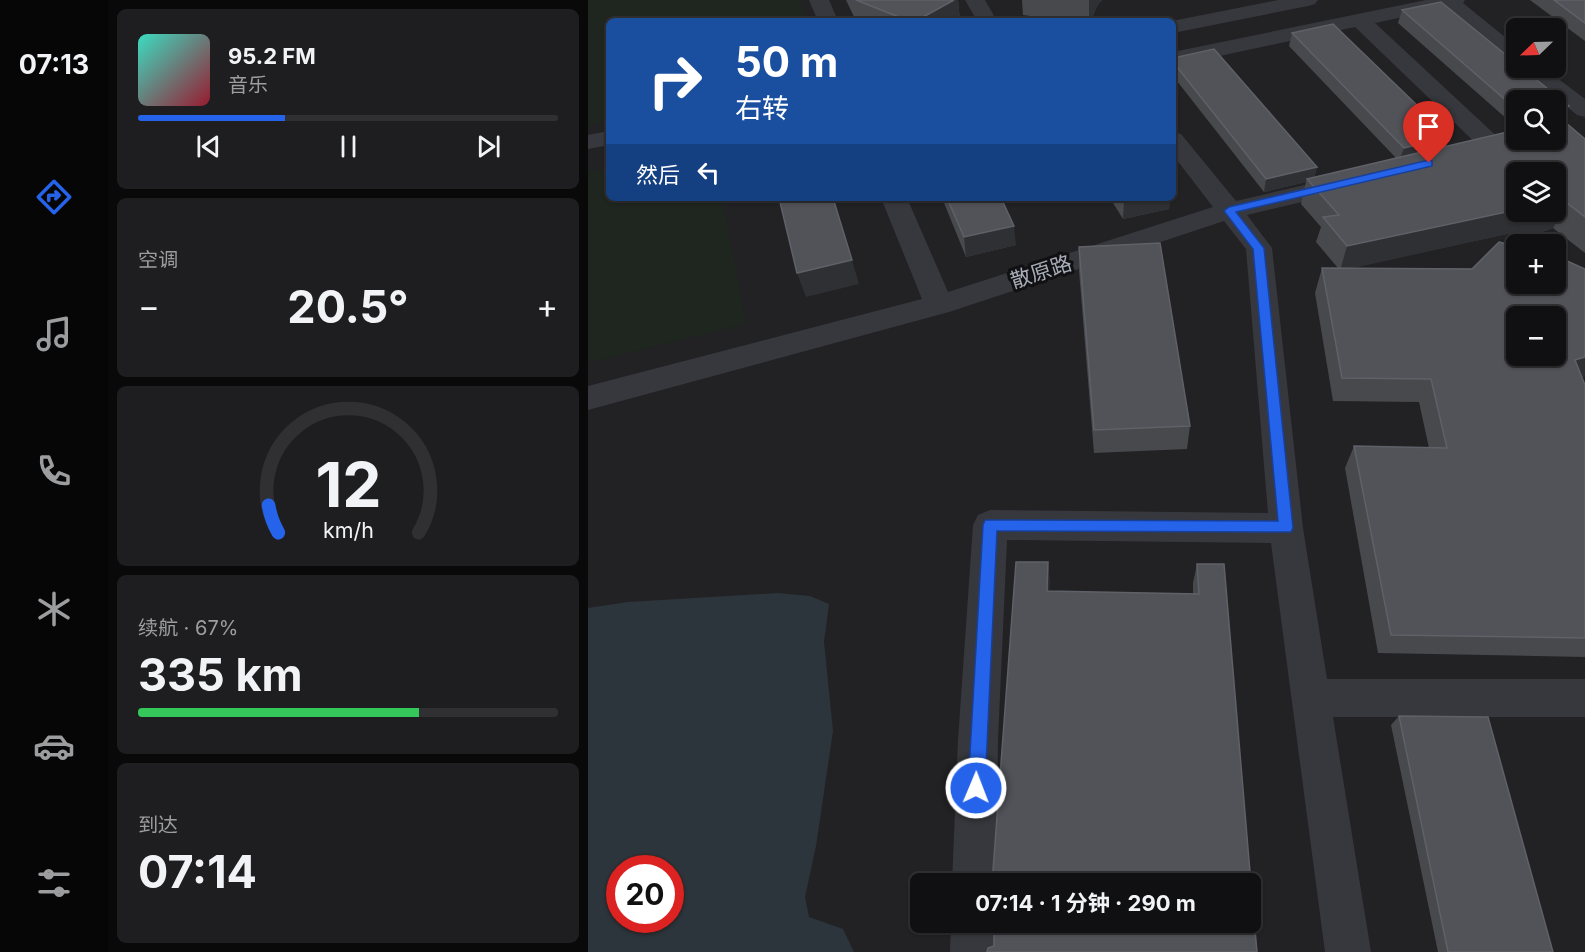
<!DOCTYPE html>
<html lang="zh">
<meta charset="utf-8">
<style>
body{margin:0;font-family:Inter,"Noto Sans SC",sans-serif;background:#1e1e20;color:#f1f3f6;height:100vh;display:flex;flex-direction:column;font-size:22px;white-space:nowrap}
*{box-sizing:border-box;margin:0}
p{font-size:20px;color:#9c9d9f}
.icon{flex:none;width:33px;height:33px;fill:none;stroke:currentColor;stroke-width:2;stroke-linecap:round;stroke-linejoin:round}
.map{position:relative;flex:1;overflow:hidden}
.sheet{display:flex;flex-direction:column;gap:9px;padding:9px;background:#09090a;width:480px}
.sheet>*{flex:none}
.hud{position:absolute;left:18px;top:18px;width:570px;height:183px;border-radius:9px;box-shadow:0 2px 4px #0004,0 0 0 2px #303032;background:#1a4fa0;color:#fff;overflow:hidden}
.needle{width:39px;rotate:247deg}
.tools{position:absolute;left:918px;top:18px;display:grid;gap:12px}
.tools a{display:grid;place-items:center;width:60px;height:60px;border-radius:9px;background:#101012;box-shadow:0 2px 4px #0004,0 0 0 2px #303032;font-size:30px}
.speed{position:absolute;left:18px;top:855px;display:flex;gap:12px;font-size:30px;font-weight:700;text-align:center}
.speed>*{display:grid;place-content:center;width:78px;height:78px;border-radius:50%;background:#101012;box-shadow:0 2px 4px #0004,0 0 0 2px #303032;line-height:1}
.speed .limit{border:9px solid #d22;background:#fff;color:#111}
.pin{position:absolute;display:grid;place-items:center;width:51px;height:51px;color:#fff;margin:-62px -26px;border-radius:50% 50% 50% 0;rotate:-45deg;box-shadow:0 0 6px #0007}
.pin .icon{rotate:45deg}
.me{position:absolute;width:66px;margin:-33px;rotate:1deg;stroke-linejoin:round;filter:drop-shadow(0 0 4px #0008)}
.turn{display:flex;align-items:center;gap:21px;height:126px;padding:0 30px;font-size:27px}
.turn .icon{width:78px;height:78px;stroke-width:2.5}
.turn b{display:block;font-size:42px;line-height:51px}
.then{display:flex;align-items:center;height:57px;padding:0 30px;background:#0003;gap:12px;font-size:22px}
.big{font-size:45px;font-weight:700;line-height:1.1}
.sheet .card{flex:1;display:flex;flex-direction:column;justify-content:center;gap:9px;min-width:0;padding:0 21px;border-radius:9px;background:#1e1e20}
.sheet .dial{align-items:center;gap:0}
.dial svg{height:156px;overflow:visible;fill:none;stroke:#303032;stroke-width:7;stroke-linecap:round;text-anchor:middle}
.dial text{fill:#f1f3f6;stroke:none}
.song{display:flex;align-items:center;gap:18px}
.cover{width:72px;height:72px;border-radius:9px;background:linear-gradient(135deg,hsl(170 70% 55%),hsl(350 70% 35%))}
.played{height:6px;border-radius:3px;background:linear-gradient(90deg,#2563eb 35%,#303032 35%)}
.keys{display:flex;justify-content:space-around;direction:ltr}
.heat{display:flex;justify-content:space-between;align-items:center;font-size:33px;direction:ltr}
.charge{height:9px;border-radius:4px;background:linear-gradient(90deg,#34c759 67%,#303032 0)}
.trip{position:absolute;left:322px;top:873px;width:351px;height:60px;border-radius:9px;background:#101012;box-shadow:0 2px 4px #0004,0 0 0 2px #303032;font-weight:700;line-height:60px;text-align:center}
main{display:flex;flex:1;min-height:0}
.tabs{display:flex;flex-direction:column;width:108px;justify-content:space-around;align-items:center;background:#060607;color:#9c9d9f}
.tabs .icon{width:42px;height:42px}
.tabs .on{color:#2563eb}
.tabs b{font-size:27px;color:#f1f3f6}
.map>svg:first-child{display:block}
.built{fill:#222225;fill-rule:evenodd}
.green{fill:#1e261f}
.water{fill:#2c353c;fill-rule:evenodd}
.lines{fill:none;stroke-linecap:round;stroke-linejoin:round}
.minor{fill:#37383d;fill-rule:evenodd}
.wall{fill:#47494d}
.shaded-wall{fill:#2f3033}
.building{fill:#525359;stroke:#5f6168;stroke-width:1.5;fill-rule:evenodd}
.route{fill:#2563eb;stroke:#184099;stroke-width:1.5}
.labels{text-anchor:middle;stroke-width:6;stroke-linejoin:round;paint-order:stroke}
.street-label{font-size:21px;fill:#a8adb8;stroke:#111113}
</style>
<main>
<nav class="tabs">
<b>07:13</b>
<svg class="icon on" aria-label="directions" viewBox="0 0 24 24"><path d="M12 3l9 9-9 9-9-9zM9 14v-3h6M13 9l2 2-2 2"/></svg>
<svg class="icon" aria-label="music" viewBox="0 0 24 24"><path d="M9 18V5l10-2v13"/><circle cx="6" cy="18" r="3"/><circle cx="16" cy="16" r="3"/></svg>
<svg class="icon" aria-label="phone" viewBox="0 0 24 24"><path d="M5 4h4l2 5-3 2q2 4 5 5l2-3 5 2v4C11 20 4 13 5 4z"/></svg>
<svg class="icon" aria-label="climate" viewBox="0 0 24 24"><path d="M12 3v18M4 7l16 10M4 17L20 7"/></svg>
<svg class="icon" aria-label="car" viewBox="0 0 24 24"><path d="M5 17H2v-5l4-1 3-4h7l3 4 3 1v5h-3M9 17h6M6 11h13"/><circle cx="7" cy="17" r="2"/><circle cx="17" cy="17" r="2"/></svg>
<svg class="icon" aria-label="filters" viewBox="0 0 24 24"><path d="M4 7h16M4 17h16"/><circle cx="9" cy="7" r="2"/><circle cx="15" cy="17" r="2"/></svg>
</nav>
<section class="sheet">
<div class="card">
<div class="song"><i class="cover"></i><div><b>95.2 FM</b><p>音乐</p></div></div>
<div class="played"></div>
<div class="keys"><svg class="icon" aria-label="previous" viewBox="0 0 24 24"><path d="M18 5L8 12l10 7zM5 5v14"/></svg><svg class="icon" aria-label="pause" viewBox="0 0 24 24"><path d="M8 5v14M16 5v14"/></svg><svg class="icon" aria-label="next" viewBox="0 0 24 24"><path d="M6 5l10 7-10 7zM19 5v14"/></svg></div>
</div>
<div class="card"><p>空调</p>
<div class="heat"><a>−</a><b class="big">20.5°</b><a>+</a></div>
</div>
<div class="card dial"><svg viewBox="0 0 100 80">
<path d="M14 69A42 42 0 1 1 86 69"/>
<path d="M14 69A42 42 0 0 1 9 55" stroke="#2563eb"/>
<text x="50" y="56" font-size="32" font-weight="700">12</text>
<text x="50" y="72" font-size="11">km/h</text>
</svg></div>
<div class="card"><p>续航 · 67%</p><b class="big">335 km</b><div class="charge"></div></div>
<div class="card"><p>到达</p><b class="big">07:14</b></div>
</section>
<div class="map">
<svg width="997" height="952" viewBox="0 0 997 952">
<rect width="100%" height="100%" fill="#161618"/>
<!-- built -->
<path class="built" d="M0,0H997V952H0ZM21,21H585V198H21ZM928,28H968V68H928ZM928,100H968V140H928ZM928,172H968V212H928ZM928,244H968V284H928ZM928,316H968V356H928ZM32,868H82V920H32ZM333,884H663V922H333Z"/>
<!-- green -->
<g class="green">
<path d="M0,0H211L220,21H21V120L0,124Z"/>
<path d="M21,167V198H134L158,324L0,363V172Z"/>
</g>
<!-- water -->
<path class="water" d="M190,593L222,596L241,604L236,642L245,731L228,846L217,897L221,917L255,929L266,952H0V608L40,602ZM82,868V920H32V868Z"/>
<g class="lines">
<!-- minor -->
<g class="minor">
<path d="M221,0H241L250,21H230Z"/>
<path d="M377,0H397L409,21H389Z"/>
<path d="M690,0H730L727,4L720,6L585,33L584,21Z"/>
<path d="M838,0H877L875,3L928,46V62L920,61L857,8L787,23L916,143L919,148L916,153L907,155L898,153L767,27L585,66V52Z"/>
<path d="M932,68H956L997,99V117L989,115Z"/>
<path d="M21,131V145L0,149V135Z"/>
<path d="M585,132L593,134L648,201L760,175L769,177L773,183L769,189L659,215L684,248L715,528L739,679H997V717H745L783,952H737L683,543L419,540L410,740L408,884H364L370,740L385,525L390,515L402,510L680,513L658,249L636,221L361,312L0,410V386L334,299L293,198H319L360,292L625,207L585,155Z"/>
<path d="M363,922H409L408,952H362Z"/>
</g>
</g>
<!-- wall -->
<g class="wall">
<path d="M258,0H370L372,21H268Z"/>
<path d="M434,0H514L509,6L503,21H478L435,15Z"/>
<path d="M942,0H997V41Z"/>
<path d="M814,10L981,106L974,120L997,139V253L965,228L924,242L928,232L762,268L997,269V376L994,377L997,385V657L790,653L757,468L766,446L841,448L831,402L745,401L727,293L734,268H750L728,242L733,227L713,204L718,182L676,192L585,76V58L729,167L726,178L808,158L701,46L704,33L858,147L968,140L928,100V127L810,23Z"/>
<path d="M354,198H413L428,245L378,257Z"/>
<path d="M522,198H582L581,209L535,219Z"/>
<path d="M491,247L602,426L599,449L506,453L491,271Z"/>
<path d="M460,562L461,591L605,594V583L609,564L663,884H404Z"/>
<path d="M811,716L965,952H850L803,725Z"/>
</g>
<!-- shaded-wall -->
<g class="shaded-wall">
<path d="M366,0H370L372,21H328Z"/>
<path d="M501,0H514L509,6L503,21H501Z"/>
<path d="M981,106L975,120L968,121V110Z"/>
<path d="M862,137L857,150L811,161L816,148Z"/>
<path d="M729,167L725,181L719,179L718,182L676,192L678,179Z"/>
<path d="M544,198H582L581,209L535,219L536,200Z"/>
<path d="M979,203L965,228L924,242L928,232L752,271L759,246L928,210V212H968V206Z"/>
<path d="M426,226L428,245L378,257L376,237Z"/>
<path d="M264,260L271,284L218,297L209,273Z"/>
<path d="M997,357V376L971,384L987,360Z"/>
<path d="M460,562L462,582L460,610L459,591Z"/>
</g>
<!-- building -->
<g class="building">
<path d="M268,0H366L328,21H321Z"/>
<path d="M966,0H997V23Z"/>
<path d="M853,2L928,63V68H934L981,106L968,110V100H928V109L814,10Z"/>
<path d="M745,24L862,137L816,148L704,33Z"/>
<path d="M626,49L729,167L678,179L585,62V58Z"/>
<path d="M971,117L997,139V217L979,203L968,206V172H928V210L759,246L735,217L751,215L719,179L928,130V140H968V119Z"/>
<path d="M191,198H245L264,260L209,273Z"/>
<path d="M359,198H413L426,226L376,237Z"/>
<path d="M942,212H953L936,217Z"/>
<path d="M911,242L928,246V284H968V256L997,269V357L987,360L997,385V638L803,635L766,446L859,448L843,379L754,378L734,268L884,269ZM928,316H968V356H928Z"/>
<path d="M572,243L602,426L506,430L491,247Z"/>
<path d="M428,562H460L459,591L611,594L609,564H636L663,884H404Z"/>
<path d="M811,716L900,717L965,952H860Z"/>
<path d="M663,886L669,952H399L400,948L406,946V922H663Z"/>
</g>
<!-- route -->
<path class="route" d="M841,160L844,161V166L648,212L676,248L705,528L703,532L409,531L397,788L395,794L388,797L382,794L380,788L395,525L397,520L690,521L665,249L636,211L641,207Z"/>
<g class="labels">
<!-- street labels -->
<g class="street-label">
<text transform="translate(453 272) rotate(-18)" y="7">散原路</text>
</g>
</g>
</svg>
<div class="tools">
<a><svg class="needle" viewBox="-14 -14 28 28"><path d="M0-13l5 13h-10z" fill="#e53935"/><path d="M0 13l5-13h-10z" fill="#9c9d9f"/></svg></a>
<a><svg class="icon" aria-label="search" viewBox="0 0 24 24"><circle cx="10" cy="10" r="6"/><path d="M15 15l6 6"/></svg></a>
<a><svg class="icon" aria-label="layers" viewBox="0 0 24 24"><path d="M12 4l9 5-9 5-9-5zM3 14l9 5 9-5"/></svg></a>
<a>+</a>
<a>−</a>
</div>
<div class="speed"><div class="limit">20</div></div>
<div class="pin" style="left:841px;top:163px;background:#d93025"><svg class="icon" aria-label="arrive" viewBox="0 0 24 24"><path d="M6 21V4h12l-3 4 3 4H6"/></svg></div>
<svg class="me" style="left:388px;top:788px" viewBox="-20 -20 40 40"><circle r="17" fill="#2563eb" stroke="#fff" stroke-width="3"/><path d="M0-11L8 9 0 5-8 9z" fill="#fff"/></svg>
<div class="trip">07:14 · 1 分钟 · 290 m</div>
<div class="hud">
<div class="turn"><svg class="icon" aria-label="right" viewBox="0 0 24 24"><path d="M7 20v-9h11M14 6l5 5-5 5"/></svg><div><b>50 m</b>右转</div></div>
<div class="then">然后<svg class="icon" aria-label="left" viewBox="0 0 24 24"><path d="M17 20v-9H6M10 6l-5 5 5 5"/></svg></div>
</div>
</div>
</main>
